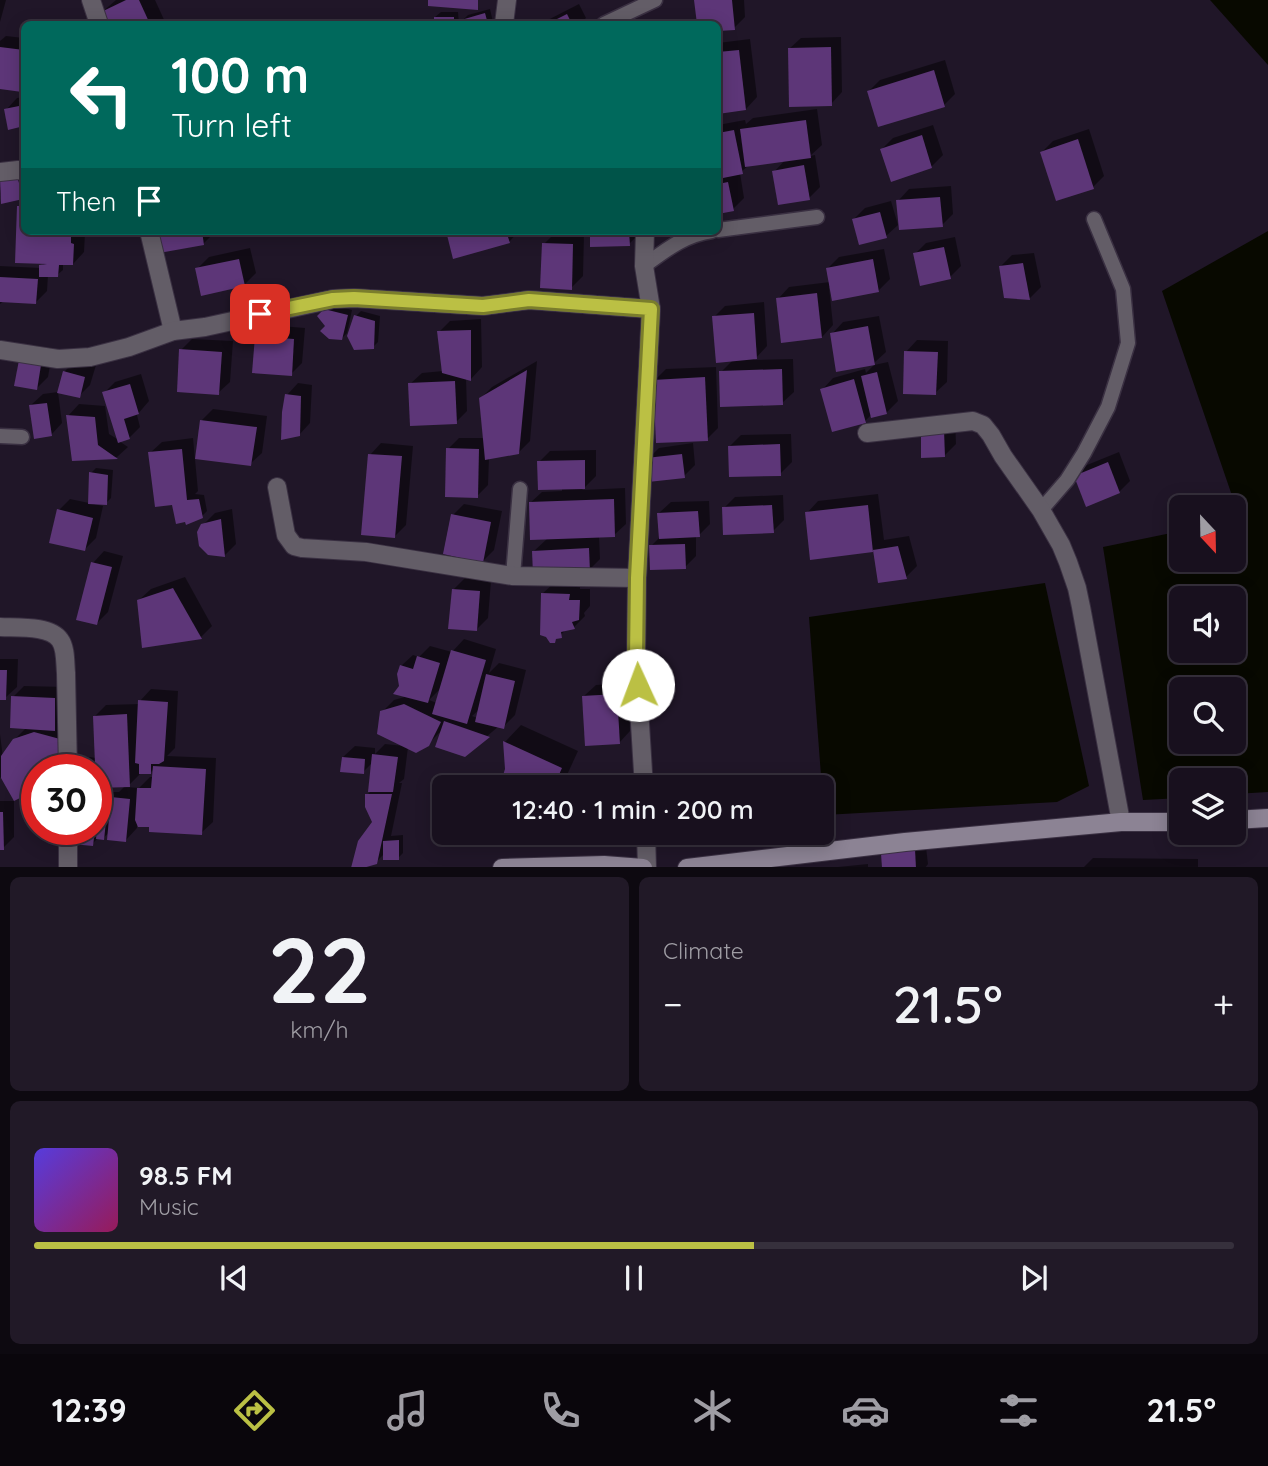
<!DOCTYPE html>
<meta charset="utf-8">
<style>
body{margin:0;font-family:Quicksand,sans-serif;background:#211927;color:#f1f3f6;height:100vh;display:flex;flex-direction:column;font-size:26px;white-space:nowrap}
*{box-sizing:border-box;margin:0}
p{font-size:23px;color:#9f9da4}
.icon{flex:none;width:38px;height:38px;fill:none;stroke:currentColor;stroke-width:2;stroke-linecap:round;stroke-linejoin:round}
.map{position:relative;height:867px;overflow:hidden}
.panel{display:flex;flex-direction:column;gap:10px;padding:10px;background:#0d0910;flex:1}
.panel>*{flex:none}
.guide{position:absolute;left:21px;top:21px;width:700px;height:214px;border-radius:10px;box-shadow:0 4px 18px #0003,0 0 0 2px #36303c;background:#00695c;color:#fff;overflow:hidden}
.needle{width:46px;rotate:158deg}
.buttons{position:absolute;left:1169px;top:495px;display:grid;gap:14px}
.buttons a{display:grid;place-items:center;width:77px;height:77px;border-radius:10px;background:#18101e;box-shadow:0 4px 18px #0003,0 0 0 2px #36303c;font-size:35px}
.speed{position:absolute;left:21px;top:754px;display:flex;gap:14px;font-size:35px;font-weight:700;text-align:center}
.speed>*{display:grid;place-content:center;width:91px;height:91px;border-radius:50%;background:#18101e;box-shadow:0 4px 18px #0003,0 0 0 2px #36303c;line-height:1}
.speed .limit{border:10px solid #d22;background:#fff;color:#111}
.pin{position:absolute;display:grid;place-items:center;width:60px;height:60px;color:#fff;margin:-30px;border-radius:14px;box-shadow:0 4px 10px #0006}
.me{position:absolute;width:77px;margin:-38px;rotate:358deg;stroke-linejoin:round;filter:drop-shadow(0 0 5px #0008)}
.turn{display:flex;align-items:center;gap:24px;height:147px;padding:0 35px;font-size:32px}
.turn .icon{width:91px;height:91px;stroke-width:2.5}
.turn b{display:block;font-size:49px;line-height:60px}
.then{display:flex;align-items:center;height:66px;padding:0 35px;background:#0003;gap:14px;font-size:26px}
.big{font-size:52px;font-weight:600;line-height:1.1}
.panel .card{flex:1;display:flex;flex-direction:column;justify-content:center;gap:10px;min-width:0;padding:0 24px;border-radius:10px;background:#211927}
.panel .dial{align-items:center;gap:0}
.dial b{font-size:91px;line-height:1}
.song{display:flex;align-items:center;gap:21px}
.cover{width:84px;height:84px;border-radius:10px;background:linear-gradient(135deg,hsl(250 70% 55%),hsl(330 70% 35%))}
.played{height:7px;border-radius:4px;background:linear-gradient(90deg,#bbc044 60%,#36303c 60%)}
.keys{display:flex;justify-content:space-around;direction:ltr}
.heat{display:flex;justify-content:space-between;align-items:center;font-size:38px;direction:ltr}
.panel .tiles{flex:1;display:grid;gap:10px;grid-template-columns:1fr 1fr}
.card:last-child{grid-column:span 2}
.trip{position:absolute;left:432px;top:775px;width:402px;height:70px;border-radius:10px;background:#18101e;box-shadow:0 4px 18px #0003,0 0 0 2px #36303c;font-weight:600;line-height:70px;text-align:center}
.menu{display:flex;height:112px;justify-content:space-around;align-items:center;background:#0a060c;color:#9f9da4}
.menu .icon{width:49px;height:49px}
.menu .selected{color:#bbc044}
.menu b{font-size:32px;color:#f1f3f6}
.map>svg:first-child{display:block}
.water{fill:#080900;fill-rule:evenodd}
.shadow{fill:#0007;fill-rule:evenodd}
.building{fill:#5d3678}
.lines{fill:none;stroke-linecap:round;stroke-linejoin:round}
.lane-casing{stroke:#3a3042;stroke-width:17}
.street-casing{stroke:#3a3042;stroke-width:20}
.secondary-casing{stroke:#3a3042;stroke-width:20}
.lane{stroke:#635d67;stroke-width:14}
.street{stroke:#635d67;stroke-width:18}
.secondary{stroke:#8c8394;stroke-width:18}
.route-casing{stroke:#7a7d2c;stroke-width:18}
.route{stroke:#bbc044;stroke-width:12}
</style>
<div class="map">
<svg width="1268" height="868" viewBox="0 0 1268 868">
<rect width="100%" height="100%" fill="#201628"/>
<!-- water -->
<g class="water">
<path d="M1210,0H1268V65Z"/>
<path d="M1268,231V792L1234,794V780H1181V798L1143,800L1103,547L1181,531V560H1234V521L1240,519L1162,291ZM1181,598H1234V651H1181ZM1181,690H1234V742H1181Z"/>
<path d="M1045,583L1089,786L1057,802L824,815L809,617Z"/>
</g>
<!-- shadow -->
<g class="shadow">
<path d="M0,0H6L0,22Z"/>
<path d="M116,0H155L166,24H107L101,13Z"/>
<path d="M696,0H744L745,17L734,28L718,30V24H699Z"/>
<path d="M579,4L586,18L579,24H540Z"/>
<path d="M490,9L493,22L491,24H464L463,20L468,15Z"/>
<path d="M441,12H458L459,24H435V17Z"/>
<path d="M6,36L24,38V87L22,90L0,88V41Z"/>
<path d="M841,37L842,92L831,104L789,49L801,38Z"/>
<path d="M750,39L757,97L746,109L718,112V43Z"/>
<path d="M945,60L955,94L944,105L869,91L880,80Z"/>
<path d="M24,97V125L9,127L6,110L17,98Z"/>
<path d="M817,109L822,145L810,156L815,155L820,187L809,198L774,172L786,159L750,164L740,173L744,198L733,209L718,212V125L745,120L746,124L753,118Z"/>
<path d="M933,125L943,155L932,166L882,149L893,138Z"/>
<path d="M1089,129L1104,176L1093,187L1042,152L1053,141Z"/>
<path d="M22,171L24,182V194L22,197L2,202L0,193V177Z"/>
<path d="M951,186L953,214L942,225L898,201L909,189Z"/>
<path d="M24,201V231H81V233H85L84,252L73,264L63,263V270L57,275H48L47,291L35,303L4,301L0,304V266L41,268L44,262L17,261L19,206Z"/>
<path d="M891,201L898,225L886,236L854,219L865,208Z"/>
<path d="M157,231H215V232L203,244Z"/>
<path d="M447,231H519L509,242Z"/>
<path d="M591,231H640V233L629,244Z"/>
<path d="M555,233L584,234L583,276L571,288L544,244Z"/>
<path d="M955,237L961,266L950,277L915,254L926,243Z"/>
<path d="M250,248L256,273L244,285L197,269L209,257Z"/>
<path d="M884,249L890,279L878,291L829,287L833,325L822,337L778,299L789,287L830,282L828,268L839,257Z"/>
<path d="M1034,253L1041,287L1030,298L1001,266L1012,255Z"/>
<path d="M764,302L767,346L754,360L793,359L794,392L782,403L721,372L733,360L714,317L725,306Z"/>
<path d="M331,304L352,310L347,333L342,338L327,326L319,316Z"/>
<path d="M361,311L380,316L378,342L373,347L356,316Z"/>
<path d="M879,316L886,352L874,363L832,334L843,322Z"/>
<path d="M481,319L482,367L471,379L466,377L467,411L456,422L410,384L422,373L443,371L439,332L450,321Z"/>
<path d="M268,325L305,328L302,363L291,374L256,337Z"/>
<path d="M192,339L233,341L230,382L218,393L181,350Z"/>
<path d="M917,340L948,341L947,382L935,393L906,352Z"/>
<path d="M33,345L53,348L48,377L37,388L21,356Z"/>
<path d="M76,360L96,365L90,385L79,396L65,371Z"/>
<path d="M537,361L530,441L518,453L489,458L488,485L477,496L448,449L459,438H484L480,399L492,387Z"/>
<path d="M888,362L898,401L886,413L870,416L865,421L822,390L833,378L865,369L866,373L874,365Z"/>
<path d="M716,367L718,428L707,439L655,380L666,369Z"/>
<path d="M141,374L149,401L137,415L140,427L129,438L119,441L128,447L117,457L74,459L68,416L79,404L105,406L109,434L119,440L104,393L115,382Z"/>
<path d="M298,383L312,385L310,423L299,435L287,395Z"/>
<path d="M58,392L62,423L51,435L31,405L43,394Z"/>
<path d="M213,409L267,416L262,453L250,464L202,420Z"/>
<path d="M955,419L956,444L944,456L934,420Z"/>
<path d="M791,434L792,462L780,474L730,446L741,435Z"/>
<path d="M193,438L198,491L195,494L204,495L207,511L202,516L174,507L150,453L162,442Z"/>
<path d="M381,443L413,446L406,525L395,536L370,455Z"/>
<path d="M693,443L695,465L684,476L648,459L659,448Z"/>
<path d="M596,450V476L582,490L625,488L626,524L614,535L599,536L600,559L589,570L534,551L548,538L530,503L542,492L562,491V487L539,462L550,451Z"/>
<path d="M1119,452L1130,481L1119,492L1076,476L1087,465Z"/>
<path d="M96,468L113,470L111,498L106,503L94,504L103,506L96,538L85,549L59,510L70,499L89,503L91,473Z"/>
<path d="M878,494L884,540L909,536L917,566L906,577L880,581L874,549L872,551L807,513L818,501Z"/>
<path d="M783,495L784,520L773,531L724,508L735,497Z"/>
<path d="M709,501L710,524L699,535L696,536V556L685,567L651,546L660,537L659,513L671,502Z"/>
<path d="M464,504L502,511L494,550L483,561L453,515Z"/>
<path d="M232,509L236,544L225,555L203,525L215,513Z"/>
<path d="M104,551L123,556L108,612L97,623L93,563Z"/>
<path d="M185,577L212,626L201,637L139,600L151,589Z"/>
<path d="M465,578L491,581L488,618L477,629L453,590Z"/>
<path d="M554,583H580V589H590V606L584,613L585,616L574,627L568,628L554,641L542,594Z"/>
<path d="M464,639L496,649L489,673L499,663L526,670L515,715L503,727L499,726L465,755L443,729L428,744L408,747L404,779L399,783H402L391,836L403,835V853L398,858L384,854L376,862L374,822L367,795L370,792L373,762L363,772L343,757L355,746L375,748V754L385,744L404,746L382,712L394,700L408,696L401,686V666L413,655L419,657L430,646L452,652ZM442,687L437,703L429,700ZM480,709L477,718L472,716Z"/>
<path d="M0,659H18L17,687L5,698H0Z"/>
<path d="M628,683L630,731L619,743L584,696L596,685Z"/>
<path d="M24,686L66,687V770H37L2,776L0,778V734L3,758L14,740L27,727L13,697Z"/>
<path d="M151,689L178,691L175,748L167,756L216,758L213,822L201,833L137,825V828L126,840L110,832L103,838L99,837L92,844L75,830H96V808L100,809L101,803L112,792H119L126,785L101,786L100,796L96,800V770H78L90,757L96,758L94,717L106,705L140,704V701ZM154,769V777H150L139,788L127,787L140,774L150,773Z"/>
<path d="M521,725L578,751L561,788H493L500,781H503L507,769L505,742Z"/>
<path d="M0,801H14V837L3,848H0Z"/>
<path d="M925,839L928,864L925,868H884Z"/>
<path d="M1093,858L1198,859V868H1083Z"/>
<path d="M868,864V868H838V867Z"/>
</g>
<!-- building -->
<g class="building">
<path d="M126,0H139L150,24H105L99,13Z"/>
<path d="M428,0H478V10L428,6Z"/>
<path d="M694,0H732L735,30L718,31V24H697Z"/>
<path d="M485,13L488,24H462L461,20Z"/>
<path d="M567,14L572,24H547Z"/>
<rect x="434" y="17" width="20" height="7"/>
<path d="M0,47L24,50L22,92L0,89Z"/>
<path d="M831,47L832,106L789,107L788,48Z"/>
<path d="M739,50L746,110L718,114V52Z"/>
<path d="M934,70L945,107L878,127L867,91Z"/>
<path d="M24,105V126L8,130L4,109Z"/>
<path d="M806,120L811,158L745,167L740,129Z"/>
<path d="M734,130L743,174L718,179V133Z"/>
<path d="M922,135L932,168L891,182L880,149Z"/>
<path d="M1078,139L1094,189L1056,201L1040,152Z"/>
<path d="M804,165L810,200L778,205L772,171Z"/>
<path d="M17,175L23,199L1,204L0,179Z"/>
<path d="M728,182L734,211L718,214V184Z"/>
<path d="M940,197L943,227L899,230L896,200Z"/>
<path d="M17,206H24V231H71V243L74,244L73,265H59L58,277H39V265L47,264L15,263Z"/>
<path d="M880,212L887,238L859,245L852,219Z"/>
<path d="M155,231H202L204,245L159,253Z"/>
<path d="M446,231H506L510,243L453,259Z"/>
<path d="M590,231H629L630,246L590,247Z"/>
<path d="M542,243L573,244L572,290L540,288Z"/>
<path d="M944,247L951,279L920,286L913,253Z"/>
<path d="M239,259L245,286L201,296L195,268Z"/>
<path d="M873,259L879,292L832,301L826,268Z"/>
<path d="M1023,263L1030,300L1004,298L999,266Z"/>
<path d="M0,277L38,279L36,304L0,302Z"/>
<path d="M817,293L822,338L781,343L776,298Z"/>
<path d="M324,309L348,315L342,340L329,339L320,331L325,326L317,316Z"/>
<path d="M754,313L757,359L716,363L712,316Z"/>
<path d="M354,315L375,321L374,349L354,350L347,336Z"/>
<path d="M868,326L875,365L836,372L830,333Z"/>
<path d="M471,330V381L442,373L437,331Z"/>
<path d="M255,336L294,339L292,376L252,373Z"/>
<path d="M179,349L222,352L219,395L177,392Z"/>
<path d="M904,351L938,352L936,395L903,394Z"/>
<path d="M20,355L42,359L37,390L14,386Z"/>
<path d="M782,369L783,405L720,407L719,371Z"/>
<path d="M527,370L519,454L485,460L479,398Z"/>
<path d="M63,371L85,377L80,398L57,393Z"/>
<path d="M877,372L887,414L871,418L861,376Z"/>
<path d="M705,377L708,441L656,443L653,380Z"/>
<path d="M854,379L866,423L832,432L820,389Z"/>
<path d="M455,381L457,424L410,426L408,383Z"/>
<path d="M130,384L139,414L124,419L130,439L118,443L102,392Z"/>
<path d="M285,394L301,396L300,436L281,440L282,412Z"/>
<path d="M47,403L52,436L34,439L29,405Z"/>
<path d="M66,415L95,417L98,445L118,459L72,461Z"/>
<path d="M200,420L257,427L251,466L195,459Z"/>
<path d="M944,430L945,457L921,458V431Z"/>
<path d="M780,444L781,476L729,477L728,446Z"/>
<path d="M446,448L479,449L478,498L445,497Z"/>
<path d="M182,449L187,500L199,499L203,518L186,525L185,522L176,524L172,505L155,507L148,452Z"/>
<path d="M368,454L402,456L395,538L361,535Z"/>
<path d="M682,454L685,478L648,482L646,458Z"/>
<path d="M585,460V489L538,490L537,461Z"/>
<path d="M1108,462L1120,493L1086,507L1074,476Z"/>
<path d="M89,472L108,475L107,505L88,504Z"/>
<path d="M614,499L615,537L530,540L529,502Z"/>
<path d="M772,505L774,533L723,535L722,507Z"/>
<path d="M868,505L873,552L810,560L805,512Z"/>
<path d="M57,509L93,518L85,551L49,543Z"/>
<path d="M698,511L700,537L659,539L657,513Z"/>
<path d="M451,514L491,522L483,563L443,554Z"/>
<path d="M221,519L225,557L208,555L199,546L197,532L201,524Z"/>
<path d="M685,544L686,569L650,570L649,545Z"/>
<path d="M898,546L907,579L878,583L873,550Z"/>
<path d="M589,548L590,572L533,574L532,551Z"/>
<path d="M91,562L112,567L97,625L76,620Z"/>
<path d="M173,588L202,639L142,648L137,600Z"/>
<path d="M452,589L480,591L477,631L448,629Z"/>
<path d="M541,593L570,594L569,600H580L579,620L572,622L575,629L561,632L562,638L556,639L555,643H550L546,637L540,635Z"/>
<path d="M451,650L486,660L467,724L432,714Z"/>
<path d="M417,656L440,663L428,703L393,694L399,686L397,674L400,665L413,669Z"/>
<path d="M0,670H7L6,700H0Z"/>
<path d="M486,674L515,681L504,729L475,722Z"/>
<path d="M617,694L620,744L585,746L582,696Z"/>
<path d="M11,696L55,698V731L10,728Z"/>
<path d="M138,700L168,702L164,761L159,764H151V774H139V764L135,763Z"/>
<path d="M404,704L441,722L429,746L416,753L377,734L380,711Z"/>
<path d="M127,714L130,787L96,788L93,716Z"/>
<path d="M444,721L490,737L465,757L435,747Z"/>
<path d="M34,732L60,739L56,770H37V796H24L14,801L1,778V756L13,739Z"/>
<path d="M503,741L562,768L553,788H499L505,769Z"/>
<path d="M372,754L398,757L393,792H368Z"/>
<path d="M342,757L365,759L364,774L340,772Z"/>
<path d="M153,766L206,769L202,835L149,832V827H138L135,820L137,788H151Z"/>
<path d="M365,794H392L377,864L363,868H351L358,841L372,822L365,807Z"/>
<path d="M111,797L130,799L126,842L107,840Z"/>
<path d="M99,802L108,803L104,840L96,839Z"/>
<path d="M0,812H3L4,850H0Z"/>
<path d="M73,830H95L93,846L72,844Z"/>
<path d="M486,833H532L529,839L487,845Z"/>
<path d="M399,840V860H383V841Z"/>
<path d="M915,849L916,868H882L881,853Z"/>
</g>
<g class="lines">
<!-- lane casing -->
<g class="lane-casing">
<g id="lane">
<path d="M604,24L655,0"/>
<path d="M718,230L817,217"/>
<path d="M644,266C666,250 684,235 712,231"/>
<path d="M0,436L22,437"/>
<path d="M1041,510L1067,480L1084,453L1108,407L1128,343L1123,289L1094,219"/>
<path d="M513,576L520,489"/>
</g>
</g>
<!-- street casing -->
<g class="street-casing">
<g id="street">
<path d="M91,0L99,24"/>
<path d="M504,24L507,0"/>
<path d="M0,172L18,170L24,171"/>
<path d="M149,231L173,331"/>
<path d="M0,350L58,359L90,357L129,347L173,331L205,327L333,299L354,298L483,306L529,300L651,309"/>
<path d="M867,433L973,421L983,425L991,435L1003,456L1041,510L1061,545L1068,562L1077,588L1081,607L1121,822"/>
<path d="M277,487L286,535L294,546L302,548L366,552L513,576L637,578"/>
<path d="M0,627C16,628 50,625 60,640C66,648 65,663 66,673L68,770"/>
<path d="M644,788L636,659L637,578L651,309L644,266L645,231"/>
<path d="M68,830V868"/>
<path d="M646,833L647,868"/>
</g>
</g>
<!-- secondary casing -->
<g class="secondary-casing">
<g id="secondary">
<path d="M1234,820L1268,818"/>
<path d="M502,868L604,865L643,868"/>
<path d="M687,868L905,842L1121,822H1181"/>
</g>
</g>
<!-- lane -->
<use href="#lane" class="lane"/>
<!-- street -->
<use href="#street" class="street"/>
<!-- secondary -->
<use href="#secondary" class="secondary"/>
</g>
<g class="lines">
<!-- route casing -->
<g class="route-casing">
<path id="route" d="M260,314L333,299L354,298L483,306L529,300L651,309L637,578L636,659L638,685"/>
</g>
<!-- route -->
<use href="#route" class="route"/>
</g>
</svg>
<div class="buttons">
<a><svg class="needle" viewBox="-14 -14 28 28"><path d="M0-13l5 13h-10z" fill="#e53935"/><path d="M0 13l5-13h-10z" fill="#9f9da4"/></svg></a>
<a><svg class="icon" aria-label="sound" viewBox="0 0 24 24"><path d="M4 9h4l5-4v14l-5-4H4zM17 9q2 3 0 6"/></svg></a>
<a><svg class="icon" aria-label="search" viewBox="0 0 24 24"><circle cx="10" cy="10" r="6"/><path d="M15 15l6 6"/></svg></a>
<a><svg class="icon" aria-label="layers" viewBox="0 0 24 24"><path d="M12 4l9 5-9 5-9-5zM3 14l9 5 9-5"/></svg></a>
</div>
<div class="speed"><div class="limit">30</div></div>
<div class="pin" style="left:260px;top:314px;background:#d93025"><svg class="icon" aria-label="arrive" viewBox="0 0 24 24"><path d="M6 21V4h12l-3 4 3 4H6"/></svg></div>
<svg class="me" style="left:638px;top:685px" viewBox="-20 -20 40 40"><circle r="19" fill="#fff"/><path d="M0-13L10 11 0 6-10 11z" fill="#bbc044"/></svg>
<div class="trip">12:40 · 1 min · 200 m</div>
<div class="guide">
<div class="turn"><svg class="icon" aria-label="left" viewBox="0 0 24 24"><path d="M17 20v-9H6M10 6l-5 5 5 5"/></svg><div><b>100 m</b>Turn left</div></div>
<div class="then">Then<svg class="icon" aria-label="arrive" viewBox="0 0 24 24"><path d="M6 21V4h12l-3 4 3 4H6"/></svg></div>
</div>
</div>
<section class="panel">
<div class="tiles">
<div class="card dial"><b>22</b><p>km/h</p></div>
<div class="card"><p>Climate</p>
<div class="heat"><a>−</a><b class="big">21.5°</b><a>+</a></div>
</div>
<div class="card">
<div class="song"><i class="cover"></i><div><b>98.5 FM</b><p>Music</p></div></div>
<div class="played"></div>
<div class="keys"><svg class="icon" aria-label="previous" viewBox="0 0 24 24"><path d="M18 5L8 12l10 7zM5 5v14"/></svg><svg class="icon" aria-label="pause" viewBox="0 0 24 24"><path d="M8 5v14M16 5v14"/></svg><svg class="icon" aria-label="next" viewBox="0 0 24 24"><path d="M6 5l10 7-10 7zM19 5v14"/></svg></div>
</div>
</div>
</section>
<nav class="menu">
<b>12:39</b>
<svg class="icon selected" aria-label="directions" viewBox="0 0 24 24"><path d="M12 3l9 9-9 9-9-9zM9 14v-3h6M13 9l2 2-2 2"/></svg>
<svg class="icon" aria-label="music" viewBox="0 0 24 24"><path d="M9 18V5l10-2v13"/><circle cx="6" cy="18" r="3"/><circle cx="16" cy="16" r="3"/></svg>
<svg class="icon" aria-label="phone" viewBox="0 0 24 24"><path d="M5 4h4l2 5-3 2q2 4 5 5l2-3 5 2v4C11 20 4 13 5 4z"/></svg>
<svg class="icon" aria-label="climate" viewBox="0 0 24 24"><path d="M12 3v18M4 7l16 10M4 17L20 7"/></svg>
<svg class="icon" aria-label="car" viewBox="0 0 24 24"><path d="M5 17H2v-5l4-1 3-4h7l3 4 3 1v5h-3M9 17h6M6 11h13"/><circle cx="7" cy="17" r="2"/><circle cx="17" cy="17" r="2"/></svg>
<svg class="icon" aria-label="filters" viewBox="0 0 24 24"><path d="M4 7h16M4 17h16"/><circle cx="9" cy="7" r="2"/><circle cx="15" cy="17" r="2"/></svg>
<b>21.5°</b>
</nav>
